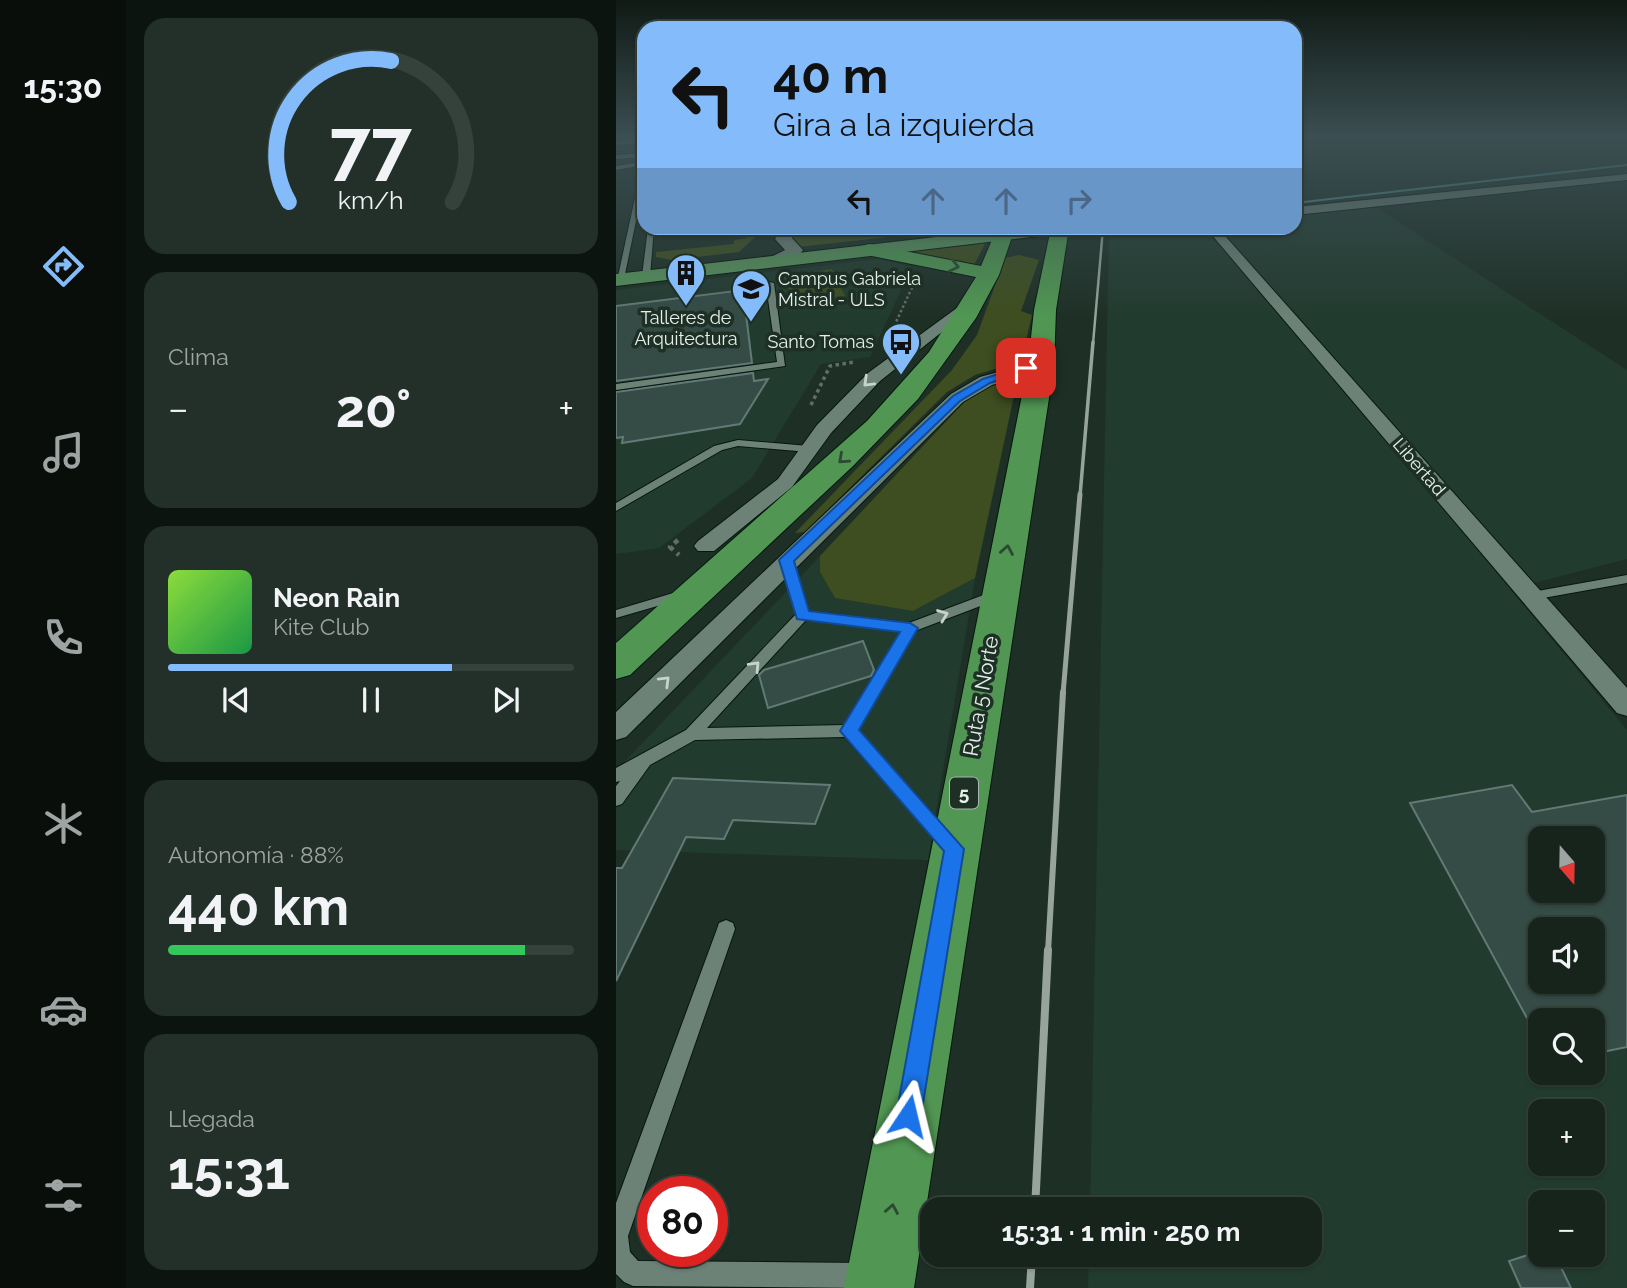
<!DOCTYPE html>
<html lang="es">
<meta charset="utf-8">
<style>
body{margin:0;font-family:Raleway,sans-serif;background:#233029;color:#f1f3f6;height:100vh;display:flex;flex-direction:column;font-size:26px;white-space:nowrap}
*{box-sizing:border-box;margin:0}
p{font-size:23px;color:#9ea4a3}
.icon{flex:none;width:38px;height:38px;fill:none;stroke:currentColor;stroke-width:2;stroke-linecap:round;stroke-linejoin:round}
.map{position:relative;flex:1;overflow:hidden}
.panel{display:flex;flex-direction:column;gap:18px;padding:18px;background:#0c140f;width:490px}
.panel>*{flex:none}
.top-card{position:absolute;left:21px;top:21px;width:665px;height:214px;border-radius:21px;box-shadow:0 2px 5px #0004,0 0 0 2px #35413b;background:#84bcfb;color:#111;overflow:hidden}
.needle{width:46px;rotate:160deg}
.fabs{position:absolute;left:912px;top:826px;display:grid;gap:14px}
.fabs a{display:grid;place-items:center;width:77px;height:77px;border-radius:14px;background:#16241c;box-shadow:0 2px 5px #0004,0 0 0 2px #35413b;font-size:35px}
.speed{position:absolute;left:21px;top:1176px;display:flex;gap:14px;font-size:35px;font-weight:700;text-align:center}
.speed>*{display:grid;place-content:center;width:91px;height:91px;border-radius:50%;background:#16241c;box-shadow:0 2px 5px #0004,0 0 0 2px #35413b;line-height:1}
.speed .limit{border:10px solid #d22;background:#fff;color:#111}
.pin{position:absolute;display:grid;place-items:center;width:60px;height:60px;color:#fff;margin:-30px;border-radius:14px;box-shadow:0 4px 10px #0006}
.me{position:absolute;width:77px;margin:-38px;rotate:10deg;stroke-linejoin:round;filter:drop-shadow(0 0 5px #0008)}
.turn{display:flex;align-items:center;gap:24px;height:147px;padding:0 21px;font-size:32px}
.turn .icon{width:91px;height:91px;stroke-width:2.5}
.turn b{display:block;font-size:49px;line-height:60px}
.lanes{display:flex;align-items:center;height:66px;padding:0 21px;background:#0003;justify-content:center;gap:35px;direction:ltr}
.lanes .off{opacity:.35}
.big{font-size:52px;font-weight:700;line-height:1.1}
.panel .tile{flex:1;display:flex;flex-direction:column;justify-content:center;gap:10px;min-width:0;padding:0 24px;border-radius:21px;background:#233029}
.panel .dial{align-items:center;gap:0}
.dial svg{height:182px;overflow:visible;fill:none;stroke:#35413b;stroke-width:7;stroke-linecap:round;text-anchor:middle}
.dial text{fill:#f1f3f6;stroke:none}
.song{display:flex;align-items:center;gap:21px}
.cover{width:84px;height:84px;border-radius:10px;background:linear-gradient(135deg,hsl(90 70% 55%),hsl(140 70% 35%))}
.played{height:7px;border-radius:4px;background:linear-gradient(90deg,#84bcfb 70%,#35413b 70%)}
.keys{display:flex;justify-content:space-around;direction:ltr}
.heat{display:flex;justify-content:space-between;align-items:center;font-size:38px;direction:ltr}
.charge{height:10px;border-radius:5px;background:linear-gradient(90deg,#34c759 88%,#35413b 0)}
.trip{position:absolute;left:304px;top:1197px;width:402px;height:70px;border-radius:21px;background:#16241c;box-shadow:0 2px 5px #0004,0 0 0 2px #35413b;font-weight:700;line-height:70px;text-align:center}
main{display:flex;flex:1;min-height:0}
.tabs{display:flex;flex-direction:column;width:126px;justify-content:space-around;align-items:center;background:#090e0b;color:#9ea4a3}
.tabs .icon{width:49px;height:49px}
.tabs .active{color:#84bcfb}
.tabs b{font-size:32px;color:#f1f3f6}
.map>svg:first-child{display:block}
.built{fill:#223b2f;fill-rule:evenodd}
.green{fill:#3e4e20}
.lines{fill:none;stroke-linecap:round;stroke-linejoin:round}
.stream{fill:#4e9898;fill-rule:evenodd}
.building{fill:#344b46;stroke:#627a75;stroke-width:2;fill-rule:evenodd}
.service-casing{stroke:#06170f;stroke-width:2}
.minor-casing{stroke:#06170f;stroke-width:2}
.tertiary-casing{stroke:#06170f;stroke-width:2}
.primary-casing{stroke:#06170f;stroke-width:2}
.trunk-casing{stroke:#06170f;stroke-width:2}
.path-far2{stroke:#5f6f66;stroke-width:2.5;stroke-dasharray:2.5 2.5;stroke-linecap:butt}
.path-far1{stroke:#5f6f66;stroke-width:3.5;stroke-dasharray:3.5 3.5;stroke-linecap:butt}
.path{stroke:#5f6f66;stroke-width:4.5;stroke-dasharray:5 5;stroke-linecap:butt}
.service{fill:#6d8277;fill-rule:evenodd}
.minor{fill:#6d8277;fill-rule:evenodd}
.tertiary{fill:#6d8277;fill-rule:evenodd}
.primary{fill:#58925c;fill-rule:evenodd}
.trunk{fill:#519753;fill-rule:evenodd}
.rail-far4{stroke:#96a49c;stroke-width:2.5}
.rail-far3{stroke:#96a49c;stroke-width:3.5}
.rail-far2{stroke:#96a49c;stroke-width:5}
.rail-far1{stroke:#96a49c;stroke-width:6}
.rail{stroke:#96a49c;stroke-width:8}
.oneway{stroke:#2b4a31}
.oneway2{stroke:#c6d4cc}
.route{fill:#1a73e8;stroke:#114b97;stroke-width:2}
.labels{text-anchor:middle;stroke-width:7;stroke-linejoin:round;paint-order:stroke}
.far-poi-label{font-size:18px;fill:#e4f0e9;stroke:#1e3026;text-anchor:start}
.far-street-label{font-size:18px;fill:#e4f0e9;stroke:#1e3026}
.shield{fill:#1e3026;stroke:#a9b6ae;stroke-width:2}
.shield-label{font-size:19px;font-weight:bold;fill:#e4f0e9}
.street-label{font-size:21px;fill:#e4f0e9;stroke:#1e3026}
</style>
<main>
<nav class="tabs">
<b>15:30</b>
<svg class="icon active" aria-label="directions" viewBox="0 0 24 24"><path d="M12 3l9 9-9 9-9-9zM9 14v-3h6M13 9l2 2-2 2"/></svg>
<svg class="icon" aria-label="music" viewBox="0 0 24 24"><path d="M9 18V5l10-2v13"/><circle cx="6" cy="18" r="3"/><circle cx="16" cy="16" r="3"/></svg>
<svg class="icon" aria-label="phone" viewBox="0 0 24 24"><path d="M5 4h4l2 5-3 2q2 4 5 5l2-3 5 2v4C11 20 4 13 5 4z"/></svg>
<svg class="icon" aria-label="climate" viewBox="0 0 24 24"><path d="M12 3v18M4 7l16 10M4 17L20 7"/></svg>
<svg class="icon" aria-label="car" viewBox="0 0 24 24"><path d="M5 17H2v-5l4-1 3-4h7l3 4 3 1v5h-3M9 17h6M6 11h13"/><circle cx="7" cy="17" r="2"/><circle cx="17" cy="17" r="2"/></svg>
<svg class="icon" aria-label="filters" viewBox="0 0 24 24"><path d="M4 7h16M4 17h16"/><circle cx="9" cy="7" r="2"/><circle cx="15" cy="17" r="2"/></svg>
</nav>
<section class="panel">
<div class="tile dial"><svg viewBox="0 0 100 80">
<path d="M14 69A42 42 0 1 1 86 69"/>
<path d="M14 69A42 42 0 0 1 59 7" stroke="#84bcfb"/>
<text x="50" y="56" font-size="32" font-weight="700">77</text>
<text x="50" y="72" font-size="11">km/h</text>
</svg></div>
<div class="tile"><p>Clima</p>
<div class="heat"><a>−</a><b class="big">20°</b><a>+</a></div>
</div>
<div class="tile">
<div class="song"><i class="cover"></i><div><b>Neon Rain</b><p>Kite Club</p></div></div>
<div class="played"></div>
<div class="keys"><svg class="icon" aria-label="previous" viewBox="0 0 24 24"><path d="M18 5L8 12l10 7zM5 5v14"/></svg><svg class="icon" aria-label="pause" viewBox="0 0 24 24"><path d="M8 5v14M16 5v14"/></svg><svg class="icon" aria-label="next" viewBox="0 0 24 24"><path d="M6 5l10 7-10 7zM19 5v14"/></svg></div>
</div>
<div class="tile"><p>Autonomía · 88%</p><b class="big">440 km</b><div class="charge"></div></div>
<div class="tile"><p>Llegada</p><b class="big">15:31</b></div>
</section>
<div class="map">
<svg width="1011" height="1288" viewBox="0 0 1011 1288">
<rect width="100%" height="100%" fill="#1e3026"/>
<!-- built -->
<g class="built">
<path d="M0,138H28V166L0,169Z"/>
<path d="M759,207L1011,370V559L894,589L1011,730V1288H472L473,1255H695V1209H474L493,228H679V215ZM924,838H976V891H924ZM924,929H976V982H924ZM924,1020H976V1073H924ZM924,1111H976V1164H924ZM924,1202H976V1255H924Z"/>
<path d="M262,259L296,267L254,357L205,364L136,478L43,548L0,554V290Z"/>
<path d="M204,556V572L219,598L297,611L359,578L312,860L0,850V771Z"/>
</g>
<!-- green -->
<g class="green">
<path d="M130,228H149L123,252L55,260L40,257V252L118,244V240L130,238Z"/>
<path d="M178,228H354L182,247L168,237Z"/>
<path d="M372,238L358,265L277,250Z"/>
<path d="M403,255L423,260L405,311L416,315L405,361L359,375L331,392L189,532L179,533L336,370L361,335L389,258Z"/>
<path d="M216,269L230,298L179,305L168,276Z"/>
<path d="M402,377L359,578L297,611L219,598L204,572V556L353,397L374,386Z"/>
</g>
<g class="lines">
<!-- stream -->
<path class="stream" d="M1011,164V166L679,204V202Z"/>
</g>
<!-- building -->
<g class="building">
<path d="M127,290L136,363L0,381V306Z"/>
<path d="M137,373L138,381L152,379L124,424L6,443L7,437L0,438V392Z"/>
<path d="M247,641L258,670L255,676L152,708L143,675L148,670Z"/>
<path d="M57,778L214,785L199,824L117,820L108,839L70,837L0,981V868H6Z"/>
<path d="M896,785L916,812L1011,795V1047L976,1054V1020H924V1042L794,803ZM924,838H976V891H924ZM924,929H976V982H924Z"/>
<path d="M912,1255H939L955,1288H905L893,1261Z"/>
</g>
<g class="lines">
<!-- service casing -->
<g class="service-casing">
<g id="service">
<path d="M28,139V143L0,145V141Z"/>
<path d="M27,153V157L0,159V155Z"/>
<path d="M28,161V165L0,170V166Z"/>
<path d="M28,182L8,279L1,281L22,184Z"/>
<path d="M32,228H38L34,276L30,278L26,276Z"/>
<path d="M130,262L134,264L137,279L158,283L169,366L0,390V384L161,362L150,285L131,283L126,264Z"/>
<path d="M122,440L193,446L198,449L193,452L122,446L106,450L0,511V503L98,446Z"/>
<path d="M171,556L177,560L193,611L293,623L378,591H388L390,594L388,597L299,631L241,730L339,838L342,843L339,848L333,850L327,848L229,737L79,740L34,765L6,804L0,806V786L4,781L0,782V768L70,730L180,614L165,560ZM190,620L285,631L228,725L91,728Z"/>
<path d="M1011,575V583L916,600L909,596L916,592Z"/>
<path d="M64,591L71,595L69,598L0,618V610Z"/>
<path d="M110,920L117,923L119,929L12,1236L14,1252L22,1261L249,1263L258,1267L262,1276L258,1285L250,1288L17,1286L8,1282L0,1274V1203L101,929L103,923Z"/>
</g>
</g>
<!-- minor casing -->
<g class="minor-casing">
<g id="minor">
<path d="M1011,174V180L679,215V207Z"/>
<path d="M590,228H602L1011,688V716L1001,713Z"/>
<path d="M360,294L367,298L365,301L264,381L215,433L176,487L98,551H82L78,546L82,541L162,479L201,425L252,373Z"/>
<path d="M425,360L434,365L431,369L376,385L347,402L10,737L0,740V712L335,394L364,377Z"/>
</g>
</g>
<!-- tertiary casing -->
<g class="tertiary-casing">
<path id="tertiary" d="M165,228H181L176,238L187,250C179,261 164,268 150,265L147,261L169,250L159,239Z"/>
</g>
<!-- primary casing -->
<g class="primary-casing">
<path id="primary" d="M398,228H450L441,234L0,286V274Z"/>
</g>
<!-- trunk casing -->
<g class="trunk-casing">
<g id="trunk">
<path d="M381,228H399L383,275L360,318L302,399L237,466L14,675L0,679V643L251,421L313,352L360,277L246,254L243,250L246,246L253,244L365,266Z"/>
<path d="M435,228H453L440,310L438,365L298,1288H228L412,365L418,310Z"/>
</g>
</g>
<!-- path-far2 -->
<path class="path-far2" d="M274,335L300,279"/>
<!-- path-far1 -->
<path class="path-far1" d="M195,405L214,366L238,362"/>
<!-- path -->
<path class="path" d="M62,540L54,547L63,555"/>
<!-- service -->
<use href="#service" class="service"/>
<!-- minor -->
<use href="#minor" class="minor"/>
<!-- tertiary -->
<use href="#tertiary" class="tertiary"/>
<!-- primary -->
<use href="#primary" class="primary"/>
<!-- trunk -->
<use href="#trunk" class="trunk"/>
<!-- rail-far4 -->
<path class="rail-far4" d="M477,344L487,228"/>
<!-- rail-far3 -->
<path class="rail-far3" d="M464,496L477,342"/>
<!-- rail-far2 -->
<path class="rail-far2" d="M447,694L464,494"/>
<!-- rail-far1 -->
<path class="rail-far1" d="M432,952L447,692"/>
<!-- rail -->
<g class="rail">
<path d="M419,1209L432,950"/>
<path d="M414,1288L416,1255"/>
</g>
</g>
<!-- one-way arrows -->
<defs><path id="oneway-chevron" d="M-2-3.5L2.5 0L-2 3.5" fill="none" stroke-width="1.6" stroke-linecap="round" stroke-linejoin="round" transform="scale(1.75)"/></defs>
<g class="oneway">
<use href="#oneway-chevron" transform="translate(338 266) rotate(13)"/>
<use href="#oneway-chevron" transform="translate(227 459) rotate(138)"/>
<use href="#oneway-chevron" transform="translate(391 550) rotate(-80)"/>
<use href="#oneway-chevron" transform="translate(276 1209) rotate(-80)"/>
</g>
<g class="oneway2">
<use href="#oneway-chevron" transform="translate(252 382) rotate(136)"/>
<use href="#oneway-chevron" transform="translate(327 615) rotate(-21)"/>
<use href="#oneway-chevron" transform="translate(139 666) rotate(-47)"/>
<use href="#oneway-chevron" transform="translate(49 681) rotate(-45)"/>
</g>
<!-- sky -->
<linearGradient id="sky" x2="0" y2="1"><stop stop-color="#101a15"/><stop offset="0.43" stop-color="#3b4e52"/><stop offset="1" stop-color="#3b4e52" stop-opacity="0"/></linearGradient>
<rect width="1011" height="318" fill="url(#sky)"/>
<!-- route -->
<path class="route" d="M410,365L414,366V370L374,383L344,401L178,561L193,611L294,623L302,628L243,730L348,849L305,1116L301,1125L292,1129L283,1125L280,1116L328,851L224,731L284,632L181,619L163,560L337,396L367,379Z"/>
<!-- icons -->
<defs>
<g id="building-pin" transform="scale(2.0125)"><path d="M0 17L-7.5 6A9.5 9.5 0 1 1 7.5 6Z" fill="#84bcfb" stroke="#1e3026"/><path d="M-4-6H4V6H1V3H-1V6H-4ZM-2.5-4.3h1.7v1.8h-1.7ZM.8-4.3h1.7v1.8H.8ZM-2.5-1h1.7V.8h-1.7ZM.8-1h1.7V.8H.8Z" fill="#111"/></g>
<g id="university-pin" transform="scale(2.0125)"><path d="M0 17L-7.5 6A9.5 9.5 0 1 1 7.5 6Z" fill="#84bcfb" stroke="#1e3026"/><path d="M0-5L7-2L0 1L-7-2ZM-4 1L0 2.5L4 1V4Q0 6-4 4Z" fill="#111"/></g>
<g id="bus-pin" transform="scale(2.0125)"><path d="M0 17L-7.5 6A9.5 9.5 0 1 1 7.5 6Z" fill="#84bcfb" stroke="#1e3026"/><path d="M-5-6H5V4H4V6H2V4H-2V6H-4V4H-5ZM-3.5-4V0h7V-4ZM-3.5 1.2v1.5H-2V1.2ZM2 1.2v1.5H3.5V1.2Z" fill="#111"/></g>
</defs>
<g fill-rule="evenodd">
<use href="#building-pin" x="70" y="273"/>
<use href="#university-pin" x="135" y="289"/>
<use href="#bus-pin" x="285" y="342"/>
</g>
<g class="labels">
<!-- far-poi labels -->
<g class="far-poi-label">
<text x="162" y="285">Campus Gabriela<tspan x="162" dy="21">Mistral - ULS</tspan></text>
<text x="70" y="324" text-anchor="middle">Talleres de<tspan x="70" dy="21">Arquitectura</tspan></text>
<text x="258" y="348" text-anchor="end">Santo Tomas</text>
</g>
<!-- far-street labels -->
<g class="far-street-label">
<text transform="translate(803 467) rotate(49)" y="6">Libertad</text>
</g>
<!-- shield labels -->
<rect class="shield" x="334" y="777.5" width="28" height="31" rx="5"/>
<g class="shield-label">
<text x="348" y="800">5</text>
</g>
<!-- street labels -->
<g class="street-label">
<text transform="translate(365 696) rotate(-80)" y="7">Ruta 5 Norte</text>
</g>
</g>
</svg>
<div class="fabs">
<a><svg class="needle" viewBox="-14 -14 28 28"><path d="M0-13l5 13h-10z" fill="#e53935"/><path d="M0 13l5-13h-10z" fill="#9ea4a3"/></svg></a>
<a><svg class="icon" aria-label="sound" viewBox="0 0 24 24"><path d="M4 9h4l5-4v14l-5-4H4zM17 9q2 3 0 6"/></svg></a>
<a><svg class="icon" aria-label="search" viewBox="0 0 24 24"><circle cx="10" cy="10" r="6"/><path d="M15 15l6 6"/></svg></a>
<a>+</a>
<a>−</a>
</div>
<div class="speed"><div class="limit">80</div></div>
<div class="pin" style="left:410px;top:368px;background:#d93025"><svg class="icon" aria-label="arrive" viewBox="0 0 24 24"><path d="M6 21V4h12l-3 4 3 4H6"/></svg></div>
<svg class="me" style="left:292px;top:1116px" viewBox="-20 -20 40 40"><path d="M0-17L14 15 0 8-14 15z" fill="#1a73e8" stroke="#fff" stroke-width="4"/></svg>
<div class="trip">15:31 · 1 min · 250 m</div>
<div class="top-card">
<div class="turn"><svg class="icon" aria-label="left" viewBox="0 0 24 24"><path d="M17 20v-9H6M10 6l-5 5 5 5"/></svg><div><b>40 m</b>Gira a la izquierda</div></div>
<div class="lanes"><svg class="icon" aria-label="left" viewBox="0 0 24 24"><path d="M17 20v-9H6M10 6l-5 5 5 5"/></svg><svg class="icon off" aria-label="ahead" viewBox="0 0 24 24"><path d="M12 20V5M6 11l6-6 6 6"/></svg><svg class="icon off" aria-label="ahead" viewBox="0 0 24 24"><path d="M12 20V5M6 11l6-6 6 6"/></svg><svg class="icon off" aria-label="right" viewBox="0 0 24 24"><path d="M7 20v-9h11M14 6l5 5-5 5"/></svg></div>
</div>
</div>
</main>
